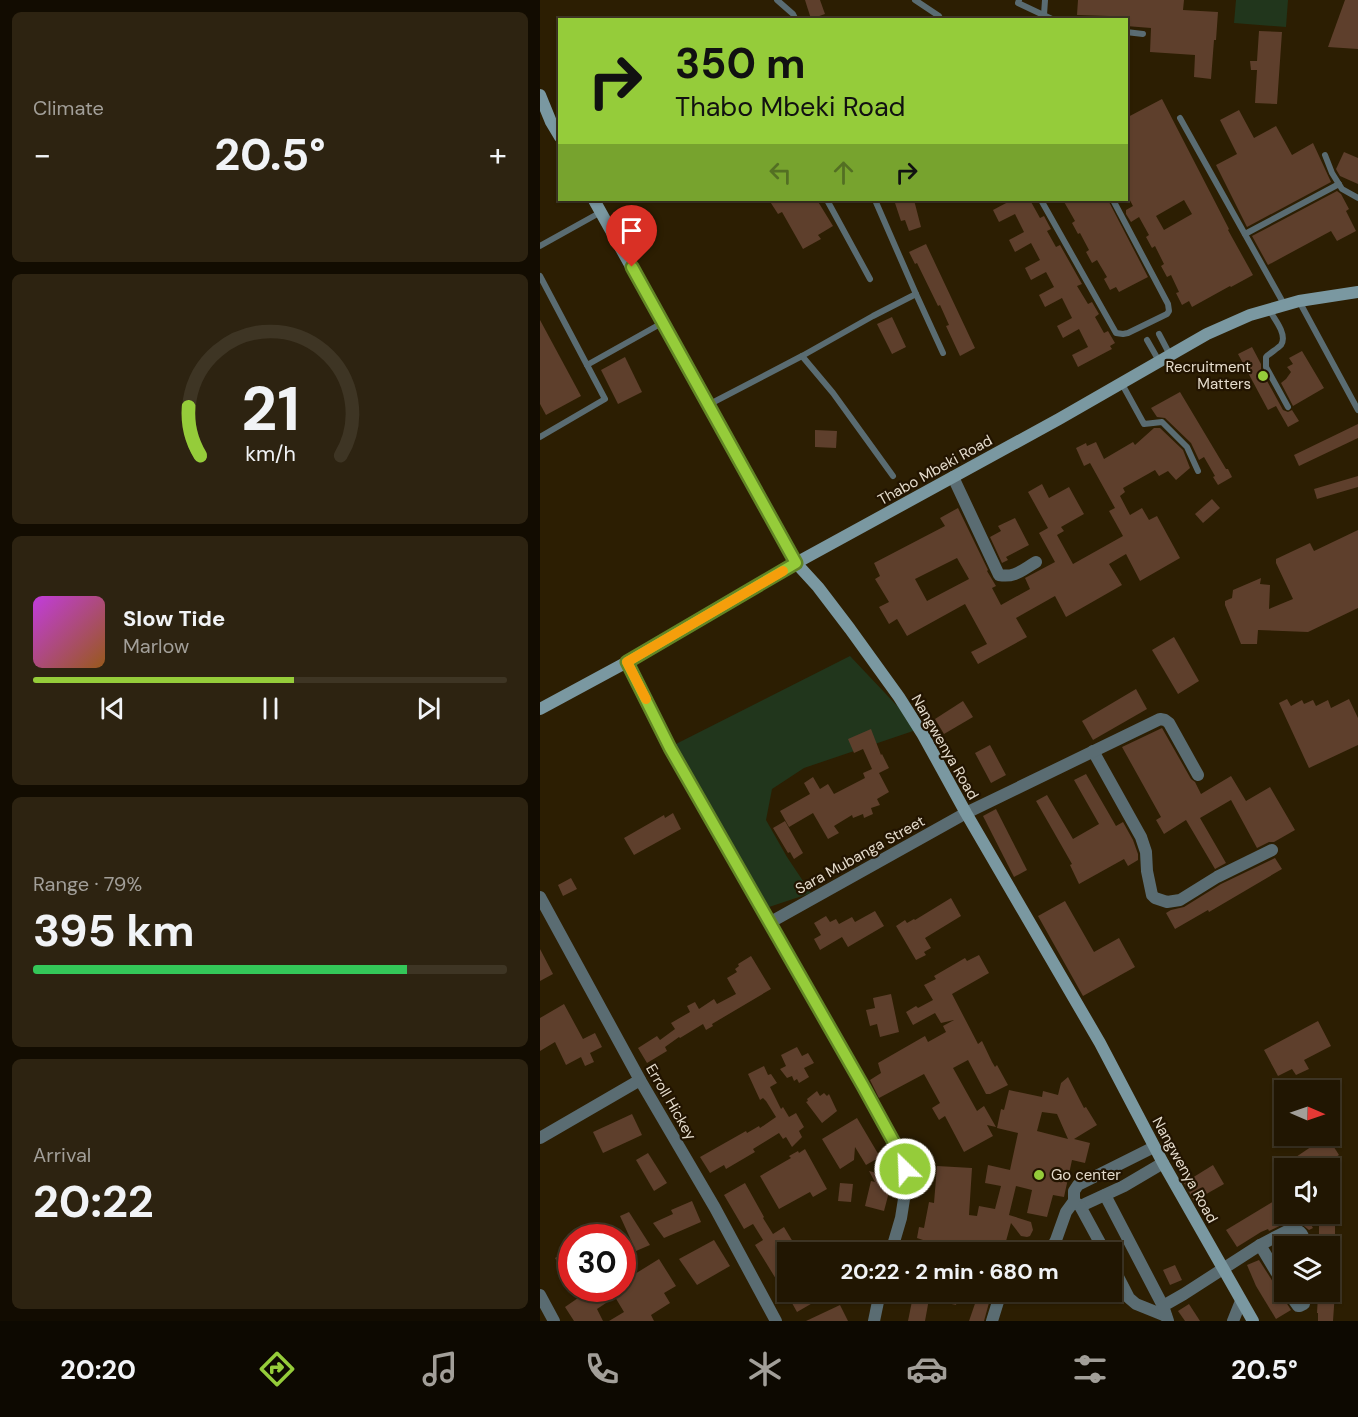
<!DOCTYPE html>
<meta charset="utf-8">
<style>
body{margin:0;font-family:"DM Sans",sans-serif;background:#2d2311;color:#f1f3f6;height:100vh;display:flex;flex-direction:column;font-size:22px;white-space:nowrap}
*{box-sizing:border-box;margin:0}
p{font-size:20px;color:#a29f99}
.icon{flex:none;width:33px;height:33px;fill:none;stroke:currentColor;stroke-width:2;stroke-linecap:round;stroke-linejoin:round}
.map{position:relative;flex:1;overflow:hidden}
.drawer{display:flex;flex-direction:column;gap:12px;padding:12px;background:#120c01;width:540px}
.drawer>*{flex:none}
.top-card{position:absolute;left:18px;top:18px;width:570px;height:183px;border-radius:0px;box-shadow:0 2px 4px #0004,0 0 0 2px #3e3524;background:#95cc3a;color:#111;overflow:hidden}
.needle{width:39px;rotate:92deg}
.fabs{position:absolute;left:734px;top:1080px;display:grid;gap:12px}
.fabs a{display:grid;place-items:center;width:66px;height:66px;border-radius:0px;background:#211602;box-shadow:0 2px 4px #0004,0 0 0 2px #3e3524;font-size:30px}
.speed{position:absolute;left:18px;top:1224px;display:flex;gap:12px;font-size:30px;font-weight:700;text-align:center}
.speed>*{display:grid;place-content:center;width:78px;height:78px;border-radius:50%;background:#211602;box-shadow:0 2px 4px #0004,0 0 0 2px #3e3524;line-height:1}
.speed .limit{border:9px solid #d22;background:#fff;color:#111}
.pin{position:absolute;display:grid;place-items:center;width:51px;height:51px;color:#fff;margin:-62px -26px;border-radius:50% 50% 50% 0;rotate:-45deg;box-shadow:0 0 6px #0007}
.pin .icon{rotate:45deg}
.me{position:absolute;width:66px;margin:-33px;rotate:336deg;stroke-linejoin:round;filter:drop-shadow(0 0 4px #0008)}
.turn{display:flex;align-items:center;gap:21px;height:126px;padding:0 18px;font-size:27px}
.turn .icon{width:78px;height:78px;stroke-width:2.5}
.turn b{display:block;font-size:42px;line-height:51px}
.lanes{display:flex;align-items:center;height:57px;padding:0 18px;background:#0003;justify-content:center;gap:30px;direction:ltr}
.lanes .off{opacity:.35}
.big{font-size:45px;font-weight:700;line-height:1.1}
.drawer .widget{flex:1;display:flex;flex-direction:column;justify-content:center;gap:9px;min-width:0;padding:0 21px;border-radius:9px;background:#2d2311}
.drawer .dial{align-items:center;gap:0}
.dial svg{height:156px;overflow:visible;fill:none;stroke:#3e3524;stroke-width:7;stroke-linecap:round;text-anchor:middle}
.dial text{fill:#f1f3f6;stroke:none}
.song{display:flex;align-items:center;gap:18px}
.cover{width:72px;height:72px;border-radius:9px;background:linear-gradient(135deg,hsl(290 70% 55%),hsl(30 70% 35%))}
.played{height:6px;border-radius:3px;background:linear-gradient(90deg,#95cc3a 55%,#3e3524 55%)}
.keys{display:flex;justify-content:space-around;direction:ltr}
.heat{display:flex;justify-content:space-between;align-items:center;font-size:33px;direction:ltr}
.charge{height:9px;border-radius:4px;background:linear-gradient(90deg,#34c759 79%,#3e3524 0)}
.trip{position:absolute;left:237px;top:1242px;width:345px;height:60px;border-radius:0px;background:#211602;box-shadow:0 2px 4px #0004,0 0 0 2px #3e3524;font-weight:700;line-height:60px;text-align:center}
.menu{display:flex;height:96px;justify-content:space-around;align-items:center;background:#0d0901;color:#a29f99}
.menu .icon{width:42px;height:42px}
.menu .on{color:#95cc3a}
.menu b{font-size:27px;color:#f1f3f6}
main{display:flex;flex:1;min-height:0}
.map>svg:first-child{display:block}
.green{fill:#21361c}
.building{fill:#5e3f2c;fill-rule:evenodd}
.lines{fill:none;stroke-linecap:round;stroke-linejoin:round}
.lane{stroke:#5a6c72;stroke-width:6}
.street{stroke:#5a6c72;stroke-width:12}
.secondary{stroke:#7a98a1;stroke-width:12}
.route-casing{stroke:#618526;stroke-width:15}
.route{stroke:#95cc3a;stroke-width:10}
.slow{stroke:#f59e0b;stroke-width:10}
.poi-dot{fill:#95cc3a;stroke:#221400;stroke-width:2}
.labels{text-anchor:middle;stroke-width:4.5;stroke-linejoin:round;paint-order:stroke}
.poi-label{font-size:15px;fill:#e5dccc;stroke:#221400;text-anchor:end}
.street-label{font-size:15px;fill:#e5dccc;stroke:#221400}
</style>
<main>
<section class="drawer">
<div class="widget"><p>Climate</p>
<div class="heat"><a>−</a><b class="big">20.5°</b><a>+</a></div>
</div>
<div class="widget dial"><svg viewBox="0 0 100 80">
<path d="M14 69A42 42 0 1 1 86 69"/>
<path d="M14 69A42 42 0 0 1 8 44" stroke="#95cc3a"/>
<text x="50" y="56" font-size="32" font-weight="700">21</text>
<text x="50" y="72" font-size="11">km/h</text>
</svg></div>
<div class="widget">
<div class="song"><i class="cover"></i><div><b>Slow Tide</b><p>Marlow</p></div></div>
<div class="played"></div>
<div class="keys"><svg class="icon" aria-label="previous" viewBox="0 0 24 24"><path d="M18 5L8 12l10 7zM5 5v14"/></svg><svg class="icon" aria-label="pause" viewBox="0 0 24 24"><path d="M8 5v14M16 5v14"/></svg><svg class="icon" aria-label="next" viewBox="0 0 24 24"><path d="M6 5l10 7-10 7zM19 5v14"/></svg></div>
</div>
<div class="widget"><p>Range · 79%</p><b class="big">395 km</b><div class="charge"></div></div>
<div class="widget"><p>Arrival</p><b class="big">20:22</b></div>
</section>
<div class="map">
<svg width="818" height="1321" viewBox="0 0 818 1321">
<rect width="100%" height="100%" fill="#2c1e02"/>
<!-- green -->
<g class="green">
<path d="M696,0H748L746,27L694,23Z"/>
<path d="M310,656L379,729L264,768L232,789L226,820L247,857L271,893L223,909L132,746Z"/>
</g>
<!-- building -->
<g class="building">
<path d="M265,0H280L285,14L271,19Z"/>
<path d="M538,0H644L643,10L678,12L676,40H674L671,79L654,77L655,55L610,52L611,28L586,26V20H569V16L537,15Z"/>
<path d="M805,0H818V49L788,47Z"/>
<path d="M719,31L742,32L737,104L715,103L717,70H711L710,61H717Z"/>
<path d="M622,99L689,229L688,230L713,275L691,287L690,286L652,307L649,301L642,305L636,293L639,292L631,275L627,277L621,266L624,264L615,246L612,248L606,237L609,235L599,217L591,222L586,214V210L593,206L586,193V118ZM644,200L652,214L624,230L616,216Z"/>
<path d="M699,110L714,138L736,126L752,155L773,143L791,182L707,227L676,165L697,154L680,120Z"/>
<path d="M804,152L818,158V184L800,176L797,171L796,169Z"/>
<path d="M797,191L801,194L809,209L806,211L816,231L797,241L791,231L728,265L712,236Z"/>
<path d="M229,200H277L293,226L278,235L281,239L263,249L242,212L238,214Z"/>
<path d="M354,200H374L381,227L369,231L365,220L361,221Z"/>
<path d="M467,200H490L500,218L504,216L511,229L507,231L516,247L520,245L542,284L537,286L548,304L552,302L559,314L555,317L564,333L568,331L575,343L570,346L572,349L538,367L532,355L548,347L539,329L523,338L517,326L532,318L522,298L505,307L499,295L514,287L506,272L491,280L485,268L500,260L491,243L475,252L469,240L484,232L475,214L459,222L453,210L468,202Z"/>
<path d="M523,200H568L608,277L579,292L576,287L570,290L564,279L567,277L557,260L552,263L546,252L549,250L540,233L538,234L532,223L535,221Z"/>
<path d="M386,244L435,348L420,356L406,326L409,325L400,305L398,306L377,263L375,264L369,252Z"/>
<path d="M352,317L366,347L352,354L337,324Z"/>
<path d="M0,320L41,396L6,415L0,404Z"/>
<path d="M712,347L721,364V370L743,410L748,412L752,410L759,421L748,427L736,406L728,410L698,354Z"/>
<path d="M762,351L784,388L753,406L741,383L746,379L751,372L747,367L753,364L749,358Z"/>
<path d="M85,357L102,392L78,404L61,370Z"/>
<path d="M640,392L686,469H688L692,477L678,485L673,477L675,476L664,457L659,460L651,443L625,418L617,417L611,408Z"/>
<path d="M818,424V438L759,466L754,455Z"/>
<path d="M614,428H620L643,450L650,468L636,480L628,471L619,476L615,470L583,488L585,492L580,496L590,515L602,508L609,520L617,516L640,558L600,581L586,554L569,564L582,585L526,617L515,596L476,618L487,637L438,664L431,652L447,644L425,604L367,636L357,619L349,624L339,607L349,602L335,579L340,576L334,563L405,526L400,518L418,508L448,570L447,571L456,586L452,588L461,605L490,589L485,578L515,562L499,533L508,528L488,492L502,484L509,498L529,487L544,514L521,527L524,531L517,535L533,564L583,536L569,511L575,508L550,463L544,466L536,448L546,443L547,446L556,442L564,459L593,442L595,445ZM417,558L429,579L387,601L375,579Z"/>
<path d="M275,430L297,431L296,448L275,447Z"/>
<path d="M818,476V487L777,499L774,489Z"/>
<path d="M672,499L680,508L663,523L655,514Z"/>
<path d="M475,518L489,545L466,557L468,560L462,563L450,537L461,531L458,526Z"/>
<path d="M818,530V608L768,632L718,630L717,644H701L685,605V601L692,598L693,590L721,578L720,584L730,585L729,609L753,599L736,563V559L770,543L774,551Z"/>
<path d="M634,637L659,681L638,694L612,650Z"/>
<path d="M596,689L607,709L553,740L542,721Z"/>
<path d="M747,699L751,706L762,700L764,704L773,700L776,706L788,700L791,708L809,699L818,718V745L769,768L739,703Z"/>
<path d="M423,701L433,717L404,734L395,719Z"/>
<path d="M622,728L651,779L655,782L661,794L691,776L706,801L730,787L755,830L734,842H729L717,848L691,800L660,818L686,863L675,869L646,820L624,834L616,820L621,817L582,747Z"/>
<path d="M331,729L341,755L342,754L349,768L339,773L349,792L337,799L340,805L331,808L333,814L324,818L323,814L313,818L312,815L294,826L299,833L288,839L273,813L249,827L240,811L270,794L264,783L273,777L280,789L288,784L294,794L325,778L323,773L332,769L323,749L314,753L308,739Z"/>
<path d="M450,745L466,775L451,783L435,753Z"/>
<path d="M546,774L576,826L583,822L593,840L598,854V860L588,866L584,859L539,884L530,865L532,864L496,801L507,795L533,839L559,824L534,780Z"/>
<path d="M456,809L487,870L474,877L443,816Z"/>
<path d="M133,813L141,829L94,855L84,838L124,815L125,818Z"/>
<path d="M245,821L263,853L254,859L250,852L248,853L233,828Z"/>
<path d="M735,858L742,869L669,912L668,910L635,929L626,913L631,910L644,907L681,884Z"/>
<path d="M31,878L37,889L23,896L18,885Z"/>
<path d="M411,898L421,916L385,938L391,948L384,952L386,955L376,960L356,926L365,920L367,923L374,919L375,920Z"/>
<path d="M525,901L554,952L579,938L595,967L543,996L498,916Z"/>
<path d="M335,911L344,926L308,947L302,937L280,950L274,939L281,935L274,923L286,916L290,922L296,919L299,924L312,917L315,922Z"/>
<path d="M0,949L13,974L0,981Z"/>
<path d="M439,955L449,973L412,994L438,1044L442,1041L452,1062L455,1067L457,1065L468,1085L450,1094H446L428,1060L413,1068L437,1111L444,1106L456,1127L447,1125L453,1136L424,1152L405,1116L399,1120L392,1108L400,1103L384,1074L339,1098L330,1080L341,1073L338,1063L385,1036L388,1042L406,1032L403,1026L414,1020L401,1023L395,1013L373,1025L366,1012L376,1006L378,1008L393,1000L384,985L396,979L394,976L425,958L427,961Z"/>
<path d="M211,956L231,989L172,1024L173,1026L166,1030L163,1024L140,1038L139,1037L125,1047L127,1051L107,1063L98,1048L117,1036L120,1040L135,1029L131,1023L150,1012L147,1006L155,1002L159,1009L174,999L177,1004L196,994L187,978L197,972L195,969L199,966L198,964Z"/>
<path d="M351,994L359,1032L340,1037L337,1024L330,1026L326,1010L335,1008L333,998Z"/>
<path d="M24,1004L43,1039L55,1033L62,1047L50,1053L54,1062L45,1066L41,1057L26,1065L15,1042L0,1051V1018Z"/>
<path d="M778,1021L791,1046L764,1060L769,1069L756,1075L752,1069L738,1076L724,1050Z"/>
<path d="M257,1047L262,1056L268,1053L274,1063L264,1068L269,1077L259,1083L257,1079L254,1081L252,1076L247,1078L240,1069L246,1066L241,1055Z"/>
<path d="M224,1066L228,1075L231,1074L237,1083L230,1087L241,1109L243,1107L249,1117L256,1113L264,1127L259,1131L262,1137L252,1147L246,1137L243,1139L239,1133L213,1149L215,1152L186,1169L184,1165L170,1173L160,1157L206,1131L207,1133L219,1126L220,1128L236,1117L226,1101L223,1098L220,1100L208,1074Z"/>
<path d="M528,1077L544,1108L546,1107L557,1125L534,1139L550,1143L545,1163L532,1160L524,1197L513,1195L507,1217L487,1213L492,1190L476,1186L469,1215L491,1222L493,1230L490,1236L487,1237L481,1236L471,1223L463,1252H449L451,1246L434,1242L432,1252L425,1250V1252H388L381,1251L383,1240L377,1238L379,1227L384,1228L389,1202L394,1203L397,1166L432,1168L429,1215L437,1216L439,1206L455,1209L461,1186L445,1183L448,1165L470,1170L478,1133L457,1128L461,1109L464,1110L469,1090L502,1097L503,1091L518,1095L521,1083ZM502,1112L517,1114L528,1139L497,1131Z"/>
<path d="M277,1091L280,1096L284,1093L287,1096L289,1094L297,1111L282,1123L266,1102L268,1101L267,1099Z"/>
<path d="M92,1114L102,1135L63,1153L53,1132Z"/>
<path d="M317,1118L340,1157L326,1165L315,1147L314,1160L300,1169L282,1139Z"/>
<path d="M787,1136L799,1155L779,1168H764L756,1157Z"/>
<path d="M265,1149L287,1189L273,1197L270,1192L239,1209L220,1176L251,1158L249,1156L258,1151L259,1153Z"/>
<path d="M108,1153L127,1183L114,1191L96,1160Z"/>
<path d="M673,1165L684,1184L654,1201L644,1183Z"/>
<path d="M329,1171L353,1177L344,1211L325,1206L331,1181L335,1182Z"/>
<path d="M205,1183L224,1217L223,1218L233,1234L244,1227L259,1252H248V1292H271L276,1301L257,1312L238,1278L236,1279L215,1245L223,1240L213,1224L204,1229L184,1195Z"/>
<path d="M300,1183L313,1184L311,1202L298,1201Z"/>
<path d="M744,1195V1214H765L773,1228L769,1230L760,1223L748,1222L729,1231L728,1229L721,1232L697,1247L686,1230Z"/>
<path d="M152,1201L161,1222L124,1238L113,1223L133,1214L131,1210Z"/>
<path d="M89,1212L110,1245L96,1251L80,1216Z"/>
<rect x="779" y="1226" width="16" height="20"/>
<path d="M174,1240L190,1266L157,1285L139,1259Z"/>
<path d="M32,1248V1286L15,1258Z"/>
<path d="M119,1259L136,1286L124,1293L130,1303L111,1315L114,1321H69L84,1312L75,1297L57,1309L63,1321H34L25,1307L38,1298L33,1288H82V1282Z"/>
<path d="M719,1260L751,1310L736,1319L716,1286L707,1265Z"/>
<path d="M635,1265L642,1280L630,1285L623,1270Z"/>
<path d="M372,1292H419L416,1305L389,1299L385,1321H368L373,1296H371Z"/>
<path d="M439,1292H452L444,1321H429Z"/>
<path d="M773,1292H795L793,1321H778V1313H777L778,1295L773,1298Z"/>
<path d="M649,1304L660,1321H645L638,1311Z"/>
<path d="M300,1305L308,1321H266Z"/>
</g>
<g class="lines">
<!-- lane -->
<g class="lane">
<path d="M237,0L253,14L256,20"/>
<path d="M375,0L399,16L401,20"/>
<path d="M479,0L478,3L514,20"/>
<path d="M504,15L505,0"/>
<path d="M586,32L603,34"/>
<path d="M640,118L745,306"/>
<path d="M785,155L792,173L802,189L818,198"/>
<path d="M287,200L330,279"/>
<path d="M501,200L576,333L583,334L588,333L627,314L629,311L628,304L573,200"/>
<path d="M705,234L799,184"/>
<path d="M0,246L61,212"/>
<path d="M0,276L47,365L122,323"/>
<path d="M376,294L403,353"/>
<path d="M759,301L818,410"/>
<path d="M729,310C734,318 748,335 741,345C737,349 730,353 726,357V367L748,407"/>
<path d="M619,334L630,355"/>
<path d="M607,340L619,361"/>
<path d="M262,356L293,393L353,476"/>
<path d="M582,384L604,424L622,422L647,447L658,471"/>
<path d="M168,405L262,356L333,316L376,294L335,200"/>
<path d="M0,437L65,399L47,365"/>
</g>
<!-- street -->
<g class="street">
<path d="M413,477L459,575C475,578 482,570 496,562"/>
<path d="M87,662L131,748L323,1085L361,1157L367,1180L361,1218L351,1252"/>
<path d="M553,751L601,837L606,852L607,871L612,895L615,898L627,902L640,900L677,877L732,850"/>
<path d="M0,897L100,1080L175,1208L236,1321"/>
<path d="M229,923L426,813L620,719L625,720L629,723L658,775"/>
<path d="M0,1138L100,1080"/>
<path d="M565,1195L623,1306"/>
<path d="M534,1201L540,1206L545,1204L584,1186L623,1163"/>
<path d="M540,1206L565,1252"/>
<path d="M720,1245L744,1285"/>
<path d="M498,1252L514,1244L516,1240L526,1212L534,1201V1191L538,1185L614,1147"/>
<path d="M572,1265L589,1298L596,1304L626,1316"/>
<path d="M748,1292L758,1306H760L764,1304L765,1292"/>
<path d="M0,1295L14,1321"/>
<path d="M334,1321L340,1292"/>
<path d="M452,1321L461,1292"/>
<path d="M628,1321L623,1306L644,1294L720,1245L749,1230C762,1228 764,1236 765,1246"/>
<path d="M693,1321L701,1301"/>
</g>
<!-- secondary -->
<g class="secondary">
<path d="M0,95L11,122L20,137"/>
<path d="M54,200L256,563L278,587L310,629L359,697L383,735L426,813L560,1043L623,1163L713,1321"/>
<path d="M0,709L87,662L256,563L519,419L667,334L710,315L759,301L818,292"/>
</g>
</g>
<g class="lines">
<!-- route casing -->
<g class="route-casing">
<path id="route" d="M92,267L256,563L87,662L130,748L323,1086L362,1157L365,1169"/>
</g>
<!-- route -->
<use href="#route" class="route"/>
<!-- slow -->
<path class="slow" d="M106,699L87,662L243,571"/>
</g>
<!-- markers -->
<g class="poi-dot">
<circle cx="723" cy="376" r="6"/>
<circle cx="499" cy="1175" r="6"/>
</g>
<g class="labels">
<!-- poi labels -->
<g class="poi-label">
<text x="711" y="372">Recruitment<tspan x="711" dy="17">Matters</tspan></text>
<text x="511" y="1180" text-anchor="start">Go center</text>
</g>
<!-- street labels -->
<g class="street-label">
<text transform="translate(395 470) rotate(-29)" y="5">Thabo Mbeki Road</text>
<text transform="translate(405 747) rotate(60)" y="5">Nangwenya Road</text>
<text transform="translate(320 855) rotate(-29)" y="5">Sara Mubanga Street</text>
<text transform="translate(131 1102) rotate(60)" y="5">Erroll Hickey</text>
<text transform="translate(645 1170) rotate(61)" y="5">Nangwenya Road</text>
</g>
</g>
</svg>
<div class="fabs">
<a><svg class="needle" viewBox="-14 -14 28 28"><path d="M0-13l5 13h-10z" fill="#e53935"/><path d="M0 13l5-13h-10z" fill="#a29f99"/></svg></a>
<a><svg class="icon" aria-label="sound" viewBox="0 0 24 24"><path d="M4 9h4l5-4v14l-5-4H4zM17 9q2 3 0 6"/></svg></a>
<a><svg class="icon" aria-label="layers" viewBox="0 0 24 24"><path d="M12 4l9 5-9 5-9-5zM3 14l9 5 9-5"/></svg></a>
</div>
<div class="speed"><div class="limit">30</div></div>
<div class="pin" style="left:92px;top:267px;background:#d93025"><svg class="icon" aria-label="arrive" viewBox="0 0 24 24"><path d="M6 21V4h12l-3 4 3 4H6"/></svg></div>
<svg class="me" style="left:365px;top:1169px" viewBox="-20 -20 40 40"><circle r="17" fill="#95cc3a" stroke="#fff" stroke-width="3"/><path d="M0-11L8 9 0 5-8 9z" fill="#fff"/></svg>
<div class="trip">20:22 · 2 min · 680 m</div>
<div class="top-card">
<div class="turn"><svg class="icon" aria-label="right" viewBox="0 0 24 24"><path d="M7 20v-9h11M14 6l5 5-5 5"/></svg><div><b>350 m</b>Thabo Mbeki Road</div></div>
<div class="lanes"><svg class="icon off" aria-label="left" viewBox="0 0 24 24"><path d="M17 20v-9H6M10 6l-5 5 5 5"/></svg><svg class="icon off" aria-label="ahead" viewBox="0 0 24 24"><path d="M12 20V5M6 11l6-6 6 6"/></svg><svg class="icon" aria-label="right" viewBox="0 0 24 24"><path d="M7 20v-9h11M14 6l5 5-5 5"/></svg></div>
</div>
</div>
</main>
<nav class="menu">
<b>20:20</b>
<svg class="icon on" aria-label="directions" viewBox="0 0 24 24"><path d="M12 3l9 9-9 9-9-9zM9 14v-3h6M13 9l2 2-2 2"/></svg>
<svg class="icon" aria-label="music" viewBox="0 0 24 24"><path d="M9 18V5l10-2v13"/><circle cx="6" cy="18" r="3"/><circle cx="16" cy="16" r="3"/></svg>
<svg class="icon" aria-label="phone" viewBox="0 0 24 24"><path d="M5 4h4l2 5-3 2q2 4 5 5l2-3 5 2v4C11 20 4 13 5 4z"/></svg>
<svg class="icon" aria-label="climate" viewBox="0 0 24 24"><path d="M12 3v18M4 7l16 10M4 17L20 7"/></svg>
<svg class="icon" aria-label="car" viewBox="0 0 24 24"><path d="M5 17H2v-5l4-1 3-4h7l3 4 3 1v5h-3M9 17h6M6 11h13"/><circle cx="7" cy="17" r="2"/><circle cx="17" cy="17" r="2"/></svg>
<svg class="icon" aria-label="filters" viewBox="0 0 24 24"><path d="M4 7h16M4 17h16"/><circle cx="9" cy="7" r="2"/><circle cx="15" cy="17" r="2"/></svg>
<b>20.5°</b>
</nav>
